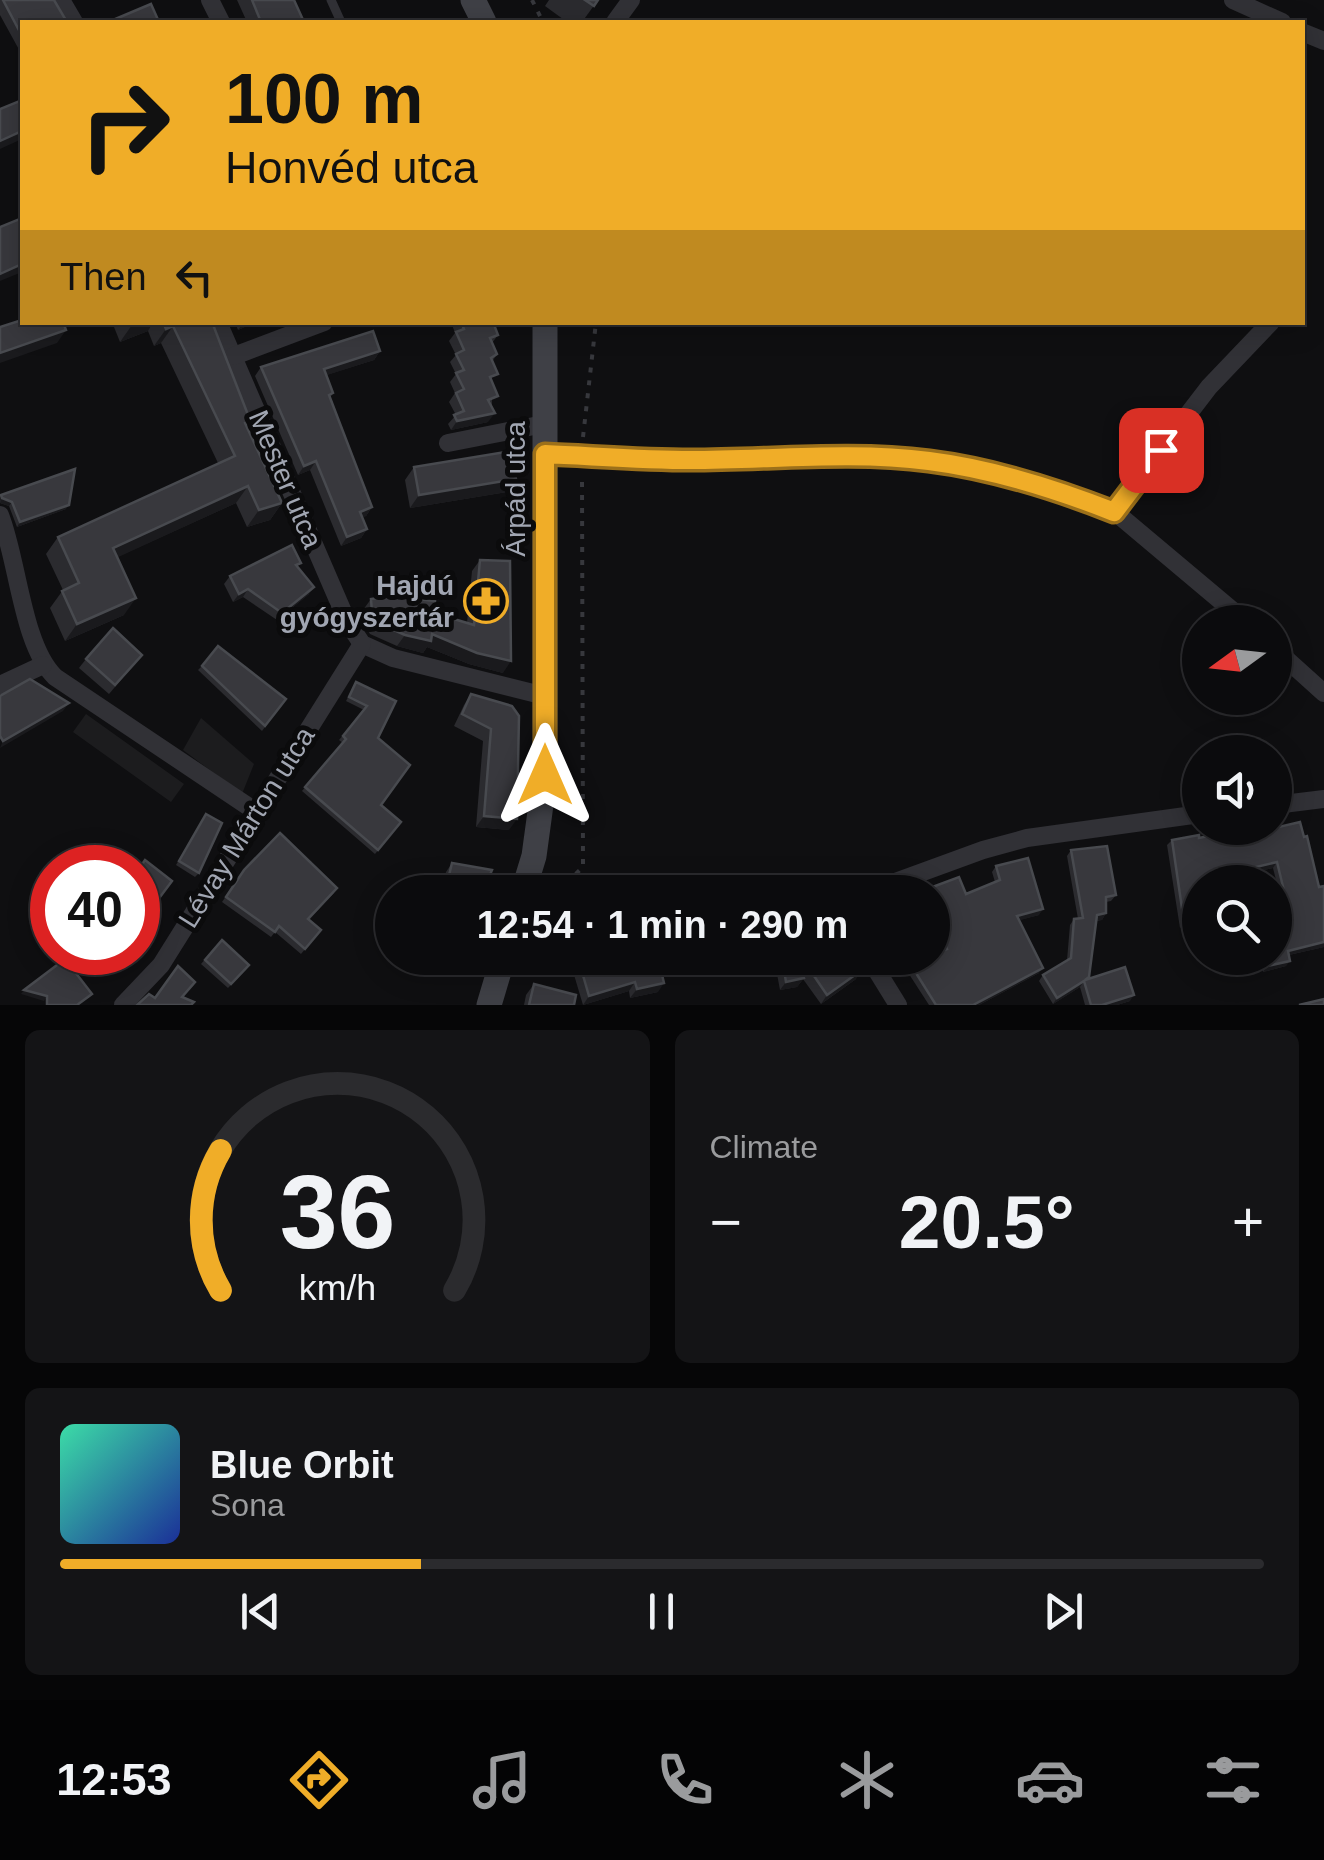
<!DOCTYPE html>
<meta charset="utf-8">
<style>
body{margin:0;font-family:Helvetica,sans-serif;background:#141416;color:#f1f3f6;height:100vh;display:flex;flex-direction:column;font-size:38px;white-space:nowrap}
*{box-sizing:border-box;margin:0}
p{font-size:32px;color:#9a9b9d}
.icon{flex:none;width:55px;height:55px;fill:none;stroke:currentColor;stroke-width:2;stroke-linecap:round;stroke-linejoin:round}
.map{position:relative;height:1005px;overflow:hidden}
.panel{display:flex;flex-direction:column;gap:25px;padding:25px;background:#060607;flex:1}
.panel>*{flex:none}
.guide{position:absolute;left:20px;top:20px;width:1285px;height:305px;border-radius:0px;box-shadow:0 5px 25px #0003,0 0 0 2px #2b2b2e;background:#f0ad28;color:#111;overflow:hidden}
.needle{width:65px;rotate:255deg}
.tools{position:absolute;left:1182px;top:605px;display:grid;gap:20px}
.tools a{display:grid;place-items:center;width:110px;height:110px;border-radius:50%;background:#0b0b0d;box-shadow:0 5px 25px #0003,0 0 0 2px #2b2b2e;font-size:50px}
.speed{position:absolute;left:30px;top:845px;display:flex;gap:20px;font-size:50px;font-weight:700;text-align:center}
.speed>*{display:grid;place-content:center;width:130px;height:130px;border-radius:50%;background:#0b0b0d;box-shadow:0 5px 25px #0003,0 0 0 2px #2b2b2e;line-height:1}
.speed .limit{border:15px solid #d22;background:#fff;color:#111}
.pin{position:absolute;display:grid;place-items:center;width:85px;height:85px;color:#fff;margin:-42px;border-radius:20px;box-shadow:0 5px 15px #0006}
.me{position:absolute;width:110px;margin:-55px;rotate:0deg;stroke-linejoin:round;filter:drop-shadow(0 0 8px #0008)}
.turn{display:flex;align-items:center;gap:35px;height:210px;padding:0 40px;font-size:45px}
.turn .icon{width:130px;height:130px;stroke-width:2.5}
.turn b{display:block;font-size:70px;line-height:85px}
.then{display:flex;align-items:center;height:95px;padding:0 40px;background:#0003;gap:20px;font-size:38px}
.big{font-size:75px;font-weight:700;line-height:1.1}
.panel .tile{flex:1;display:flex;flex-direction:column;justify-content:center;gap:15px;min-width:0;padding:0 35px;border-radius:15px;background:#141416}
.panel .dial{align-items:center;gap:0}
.dial svg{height:260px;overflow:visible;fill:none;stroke:#2b2b2e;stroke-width:7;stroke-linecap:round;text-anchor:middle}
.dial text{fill:#f1f3f6;stroke:none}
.song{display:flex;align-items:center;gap:30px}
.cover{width:120px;height:120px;border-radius:15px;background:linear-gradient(135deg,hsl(160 70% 55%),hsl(230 70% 35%))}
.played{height:10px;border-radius:5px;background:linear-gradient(90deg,#f0ad28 30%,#2b2b2e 30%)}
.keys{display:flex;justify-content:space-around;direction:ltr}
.heat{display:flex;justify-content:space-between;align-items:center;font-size:55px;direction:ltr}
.panel .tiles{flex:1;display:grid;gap:25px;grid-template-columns:1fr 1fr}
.tile:last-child{grid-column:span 2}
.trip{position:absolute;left:375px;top:875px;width:575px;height:100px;border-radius:50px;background:#0b0b0d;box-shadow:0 5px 25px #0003,0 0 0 2px #2b2b2e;font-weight:700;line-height:100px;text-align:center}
.dock{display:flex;height:160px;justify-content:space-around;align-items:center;background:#040405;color:#9a9b9d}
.dock .icon{width:70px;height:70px}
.dock .current{color:#f0ad28}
.dock b{font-size:45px;color:#f1f3f6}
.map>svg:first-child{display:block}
.built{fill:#1c1c1e}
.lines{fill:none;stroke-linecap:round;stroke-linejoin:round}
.path{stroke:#37383d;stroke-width:4;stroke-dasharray:5 8;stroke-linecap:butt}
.lane{stroke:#313136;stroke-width:9}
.street{stroke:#313136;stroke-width:18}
.secondary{stroke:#3f4046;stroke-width:25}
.wall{fill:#2b2b2f}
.shaded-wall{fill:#1a1a1d}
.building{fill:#38383d;stroke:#484a4f;stroke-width:2.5}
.route-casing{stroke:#9c701a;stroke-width:25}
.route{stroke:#f0ad28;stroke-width:18}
.labels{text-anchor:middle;stroke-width:10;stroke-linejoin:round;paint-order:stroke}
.street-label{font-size:28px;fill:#a1a6b2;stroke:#0b0b0c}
.poi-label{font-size:28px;font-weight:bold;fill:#a1a6b2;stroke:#0b0b0c;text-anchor:end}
</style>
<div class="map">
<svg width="1324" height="1005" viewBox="0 0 1324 1005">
<rect width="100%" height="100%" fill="#0f0f11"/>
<!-- built -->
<g class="built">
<path d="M86,714L184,784L171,802L73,732Z"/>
<path d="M201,718L254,764L242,794L183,750Z"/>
</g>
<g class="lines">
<!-- path -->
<g class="path">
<path d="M532,0L543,22"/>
<path d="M583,437L596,322"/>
<path d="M1238,828H1239"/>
<path d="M557,892L583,867L582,476"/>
</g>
<!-- lane -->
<path class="lane" d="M331,0L341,22"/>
<!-- street -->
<g class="street">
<path d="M61,0L74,22"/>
<path d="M210,0L221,22"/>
<path d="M1233,0L1282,22"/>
<path d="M615,22L631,0"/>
<path d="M1302,32L1324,41"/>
<path d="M218,322L347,621L362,644L393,658L545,696"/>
<path d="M234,356L324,322"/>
<path d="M448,443L544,424"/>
<path d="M545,454L687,460L830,457L926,460L996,473L1059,491L1114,511L1246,622"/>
<path d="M1114,511L1209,387L1271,322"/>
<path d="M0,515C18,560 22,645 55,677L258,813"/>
<path d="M1275,649L1324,693"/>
<path d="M0,685L43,665"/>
<path d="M1275,805L1324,799"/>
<path d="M868,892L983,850L1027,838L1200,814"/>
<path d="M869,958L898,1005"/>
<path d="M123,1005L161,965L362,644"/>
</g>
<!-- secondary -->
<g class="secondary">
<path d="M473,0L484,22"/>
<path d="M523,892L534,856L545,775V322"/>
<path d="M489,1005L503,958"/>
</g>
</g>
<!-- wall -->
<g class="wall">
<path d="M0,0H54L22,22V55L0,15Z"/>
<path d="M237,0H294L304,22H247Z"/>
<path d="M549,0H598L582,22H567L545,6Z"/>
<path d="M112,322H212L247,426L282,503L270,520L247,527L236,503L117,557L124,615L65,641L50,608L63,590L46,554L58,537L218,463L161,343L154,346L148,331L120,342Z"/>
<path d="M235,322H256L238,330Z"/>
<path d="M451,322H493L498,335L492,343L497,354L492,362V405H491L488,422L451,430L448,424L456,415L449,402L455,393L450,382L456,374L450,362L456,355L449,341L455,333Z"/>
<path d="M380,351L374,360L326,375L333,393L330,398L372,507L366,516L362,517L367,529L361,538L341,546L310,470L298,475L255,376L261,367Z"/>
<path d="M414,467L507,492L410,508L405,480Z"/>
<path d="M1,495L66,509L17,527L9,506L0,503Z"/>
<path d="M480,560L503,673L469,664L427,647L423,653L397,646L370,634L364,624L363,610L371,599L467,623L472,571Z"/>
<path d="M298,567L309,594L277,620L243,597L233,602L224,584L230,576Z"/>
<path d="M142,655L109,694L79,668L86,659Z"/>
<path d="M202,666L286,699L262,731L198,670Z"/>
<path d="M356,682L396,701L378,738L381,805L401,822L375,854L302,791L343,743L339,740L364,710L346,701Z"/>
<path d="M471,694L519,716L509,830L476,827L483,741L454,726L464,705Z"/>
<path d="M206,814L199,873L195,877L176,865Z"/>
<path d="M1248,834L1319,887L1324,886V947L1289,955L1286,966L1263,972L1260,958H1275L1281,900L1273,868L1240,875L1200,924L1180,928L1167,845L1172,840Z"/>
<path d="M1071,850L1116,895L1111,901L1106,902V913L1102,920L1096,921L1089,977L1130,1001L1117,1005H1085L1080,987L1053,1004L1039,981L1043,975L1067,960L1070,925L1074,919H1078L1067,856Z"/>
<path d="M452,863L483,892H441L446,872Z"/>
<path d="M996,866L1039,915L1019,920L1039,973L979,1005H929L907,971L911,965L942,951L932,927V892L966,894L995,882L992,872Z"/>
<path d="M138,870L172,881L151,909L138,899Z"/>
<path d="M244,870L334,893L309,920L321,930L301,954L275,932L271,937L222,902Z"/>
<path d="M222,940L246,969L228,988L201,964Z"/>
<path d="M569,958H658V992L630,998L629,991L583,1005Z"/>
<path d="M774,958H799L804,978L797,987L780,990Z"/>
<path d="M810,970L856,979L821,1004L803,979Z"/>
<path d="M534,984L574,1005H524L526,995Z"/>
</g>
<!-- shaded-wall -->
<g class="shaded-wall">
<path d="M22,131V139L0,149V141Z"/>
<path d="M22,264V272L0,281V274Z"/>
<path d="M137,322H153L148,331L120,342L132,325Z"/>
<path d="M244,322H256L238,330Z"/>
<path d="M173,326L161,343L154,346L166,329Z"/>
<path d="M66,330L57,343L0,363V353Z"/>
<path d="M380,351L374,360L318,378L324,369Z"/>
<path d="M495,413L488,422L451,430L457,421Z"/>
<path d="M316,461L310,470L298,475L304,466Z"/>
<path d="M516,479L507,492L410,508L419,495Z"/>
<path d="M248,486L236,503L101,565L113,548Z"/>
<path d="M2,498L12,502L9,506L0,503Z"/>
<path d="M282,503L270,520L247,527L259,510Z"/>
<path d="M69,505L66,509L17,527L20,522Z"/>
<path d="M372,507L366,516L354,521L360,512Z"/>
<path d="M367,529L361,538L341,546L347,537Z"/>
<path d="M314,587L309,594L277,620L282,613Z"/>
<path d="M248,589L243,597L233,602L239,594Z"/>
<path d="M136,598L124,615L65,641L77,624Z"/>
<path d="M432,634L511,661L503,673L469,664L427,647L423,653L397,646L405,635Z"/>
<path d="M69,703L63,711L0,748L3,741Z"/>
<path d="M484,816L517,819L509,830L476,827Z"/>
<path d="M1277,862L1273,868L1235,876L1239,871Z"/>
<path d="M1043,909L1039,915L1013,922L1017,916Z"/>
<path d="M1106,913L1102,920L1092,921L1097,915Z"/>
<path d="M1200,919V924L1180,928L1184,922Z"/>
<path d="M1324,942V947L1284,956L1288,951Z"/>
<path d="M1290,961L1286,966L1263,972L1267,966Z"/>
<path d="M1043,968L1039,973L979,1005H973Z"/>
<path d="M862,970L856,979L821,1004L827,995Z"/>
<path d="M804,978L797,987L780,990L786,982Z"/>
<path d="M1084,981L1080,987L1053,1004L1057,998Z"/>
<path d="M635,982L629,991L583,1005L589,996Z"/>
<path d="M664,983L658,992L630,998L637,989Z"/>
<path d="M24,990L47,996L44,1001L21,994Z"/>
<path d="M1134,995L1130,1001L1117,1005H1102Z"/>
</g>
<!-- building -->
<g class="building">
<path d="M3,0H54L67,22H22V36Z"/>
<path d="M252,0H294L304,22H261Z"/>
<path d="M585,0H598L594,6Z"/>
<path d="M151,4L159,22H114L113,20Z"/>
<path d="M22,100V131L0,141V109Z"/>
<path d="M22,218V264L0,274V227Z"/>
<path d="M22,320V322H63L66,330L0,353V327Z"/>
<path d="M163,322H212L250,420L245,423L282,503L259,510L248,486L113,548L136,598L77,624L62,591L79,583L58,537L235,456L173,326L166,329Z"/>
<path d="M461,322H493L498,335L490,338L497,354L491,358L498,374L490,377L498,396L488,400L495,413L457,421L454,415L464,411L456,393L464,389L456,373L464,370L456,354L464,350L456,332L464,329Z"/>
<path d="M373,331L380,351L324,369L333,393L329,395L372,507L360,512L367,529L347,537L316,461L304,466L261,367Z"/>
<path d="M511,451L516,479L419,495L414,467Z"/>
<path d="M75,469L69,505L20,522L12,502L2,498L1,495Z"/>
<path d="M292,545L301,563L296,565L314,587L282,613L248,589L239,594L230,576Z"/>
<path d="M480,560L510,561L511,661L477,653L432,634L431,641L405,635L378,623L372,613L371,599L390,596L435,601L434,613L474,625Z"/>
<path d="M113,628L142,655L115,685L86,659Z"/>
<path d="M218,646L286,699L265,726L202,666Z"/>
<path d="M30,679L69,703L3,741L0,736V696Z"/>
<path d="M356,682L396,701L378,738L410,765L381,805L401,822L378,850L305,787L346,739L343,736L367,706L349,697Z"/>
<path d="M471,694L512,706L519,716L517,819L484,816L491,729L462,714Z"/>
<path d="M206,814L222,823L199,873L179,861Z"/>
<path d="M1300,822L1304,837L1307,836L1319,887L1324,886V942L1288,951L1290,961L1267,966L1265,958H1275V901L1286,899L1277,862L1239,871L1241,882H1200V919L1184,922L1172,840L1199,835V838L1247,828L1248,834Z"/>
<path d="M280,833L337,888L308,919L321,930L305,949L279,926L275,932L226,897L244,870Z"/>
<path d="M1107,846L1116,895L1106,897V913L1097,915L1089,977L1085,980L1125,967L1134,995L1102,1005H1091L1084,981L1057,998L1043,975L1071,958L1074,919L1083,918L1071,850Z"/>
<path d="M1028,858L1043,909L1017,916L1043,968L973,1005H936L911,965L928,958H932V955L947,949L932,914V892H919L959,877L966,894L1000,880L996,866Z"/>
<path d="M145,860L172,881L154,905L138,892V870Z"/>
<path d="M452,863L492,870L483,892H445Z"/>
<path d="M222,940L249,965L231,984L205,960Z"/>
<path d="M578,958H658L664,983L637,989L635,982L589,996Z"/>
<path d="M782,958H799L804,978L786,982Z"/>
<path d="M828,958H854L862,970L827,995L810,970Z"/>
<path d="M65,959L92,994L77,1005H47V996L24,990Z"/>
<path d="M178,966L195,982L182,997L194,1002L191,1005H137L149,994L155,998Z"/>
<path d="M534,984L576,995L574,1005H529Z"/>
<path d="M1324,999V1005H1299Z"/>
</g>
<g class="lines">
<!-- route casing -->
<g class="route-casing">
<path id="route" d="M545,775V454C593,456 642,460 691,460C769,460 851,451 929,461C993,469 1053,488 1114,512L1161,450"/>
</g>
<!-- route -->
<use href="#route" class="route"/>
</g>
<!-- icons -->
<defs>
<g id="pharmacy-ring" transform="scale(2.25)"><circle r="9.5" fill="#0b0b0c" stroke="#f0ad28" stroke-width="1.5"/><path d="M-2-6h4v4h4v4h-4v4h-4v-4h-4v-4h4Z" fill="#f0ad28"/></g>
</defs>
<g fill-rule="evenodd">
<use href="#pharmacy-ring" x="486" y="601"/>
</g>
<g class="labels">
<!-- street labels -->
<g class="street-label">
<text transform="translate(286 479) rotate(67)" y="10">Mester utca</text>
<text transform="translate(515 489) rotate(-90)" y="10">Árpád utca</text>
<text transform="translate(246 827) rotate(-58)" y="10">Lévay Márton utca</text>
</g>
<!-- poi labels -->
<g class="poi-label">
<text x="454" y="595">Hajdú<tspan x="454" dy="32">gyógyszertár</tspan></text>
</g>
</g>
</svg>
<div class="tools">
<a><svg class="needle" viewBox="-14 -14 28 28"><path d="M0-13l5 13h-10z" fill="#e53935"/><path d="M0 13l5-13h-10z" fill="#9a9b9d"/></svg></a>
<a><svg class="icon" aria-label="sound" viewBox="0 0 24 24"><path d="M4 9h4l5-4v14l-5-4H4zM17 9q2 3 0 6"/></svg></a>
<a><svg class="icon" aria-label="search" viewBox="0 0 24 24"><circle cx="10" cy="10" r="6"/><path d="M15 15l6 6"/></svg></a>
</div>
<div class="speed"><div class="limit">40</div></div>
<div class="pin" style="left:1161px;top:450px;background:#d93025"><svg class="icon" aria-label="arrive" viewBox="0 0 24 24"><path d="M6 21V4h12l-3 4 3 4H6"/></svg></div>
<svg class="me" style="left:545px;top:775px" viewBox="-20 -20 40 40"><path d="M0-17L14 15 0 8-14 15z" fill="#f0ad28" stroke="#fff" stroke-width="4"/></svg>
<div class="trip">12:54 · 1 min · 290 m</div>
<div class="guide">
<div class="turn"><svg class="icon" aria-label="right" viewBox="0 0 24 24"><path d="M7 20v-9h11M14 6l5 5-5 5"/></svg><div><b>100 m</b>Honvéd utca</div></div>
<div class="then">Then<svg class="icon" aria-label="left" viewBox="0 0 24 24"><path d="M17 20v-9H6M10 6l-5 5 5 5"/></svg></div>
</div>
</div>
<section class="panel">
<div class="tiles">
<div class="tile dial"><svg viewBox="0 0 100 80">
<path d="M14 69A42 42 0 1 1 86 69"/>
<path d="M14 69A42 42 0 0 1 14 26" stroke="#f0ad28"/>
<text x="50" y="56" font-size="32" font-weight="700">36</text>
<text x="50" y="72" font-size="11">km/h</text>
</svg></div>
<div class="tile"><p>Climate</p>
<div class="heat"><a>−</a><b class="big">20.5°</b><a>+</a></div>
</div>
<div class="tile">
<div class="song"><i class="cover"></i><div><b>Blue Orbit</b><p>Sona</p></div></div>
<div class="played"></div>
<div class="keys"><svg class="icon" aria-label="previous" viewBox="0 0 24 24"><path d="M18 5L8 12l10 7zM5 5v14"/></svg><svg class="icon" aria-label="pause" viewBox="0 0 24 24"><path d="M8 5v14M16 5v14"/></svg><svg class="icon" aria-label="next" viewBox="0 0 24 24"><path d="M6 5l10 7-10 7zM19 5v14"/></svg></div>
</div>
</div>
</section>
<nav class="dock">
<b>12:53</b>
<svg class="icon current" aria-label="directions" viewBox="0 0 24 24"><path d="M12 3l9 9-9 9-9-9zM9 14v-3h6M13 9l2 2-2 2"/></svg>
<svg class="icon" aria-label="music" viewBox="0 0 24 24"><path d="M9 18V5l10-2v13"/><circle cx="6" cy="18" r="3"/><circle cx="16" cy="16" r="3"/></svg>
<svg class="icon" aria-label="phone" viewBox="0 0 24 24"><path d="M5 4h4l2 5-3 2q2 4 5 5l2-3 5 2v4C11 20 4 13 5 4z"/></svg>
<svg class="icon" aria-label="climate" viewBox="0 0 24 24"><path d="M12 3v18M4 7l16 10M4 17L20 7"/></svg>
<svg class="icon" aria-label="car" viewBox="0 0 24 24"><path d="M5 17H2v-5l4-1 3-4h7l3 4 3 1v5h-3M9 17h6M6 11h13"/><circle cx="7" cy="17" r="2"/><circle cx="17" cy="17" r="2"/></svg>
<svg class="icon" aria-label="filters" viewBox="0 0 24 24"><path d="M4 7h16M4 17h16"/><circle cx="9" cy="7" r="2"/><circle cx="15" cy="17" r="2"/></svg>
</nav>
